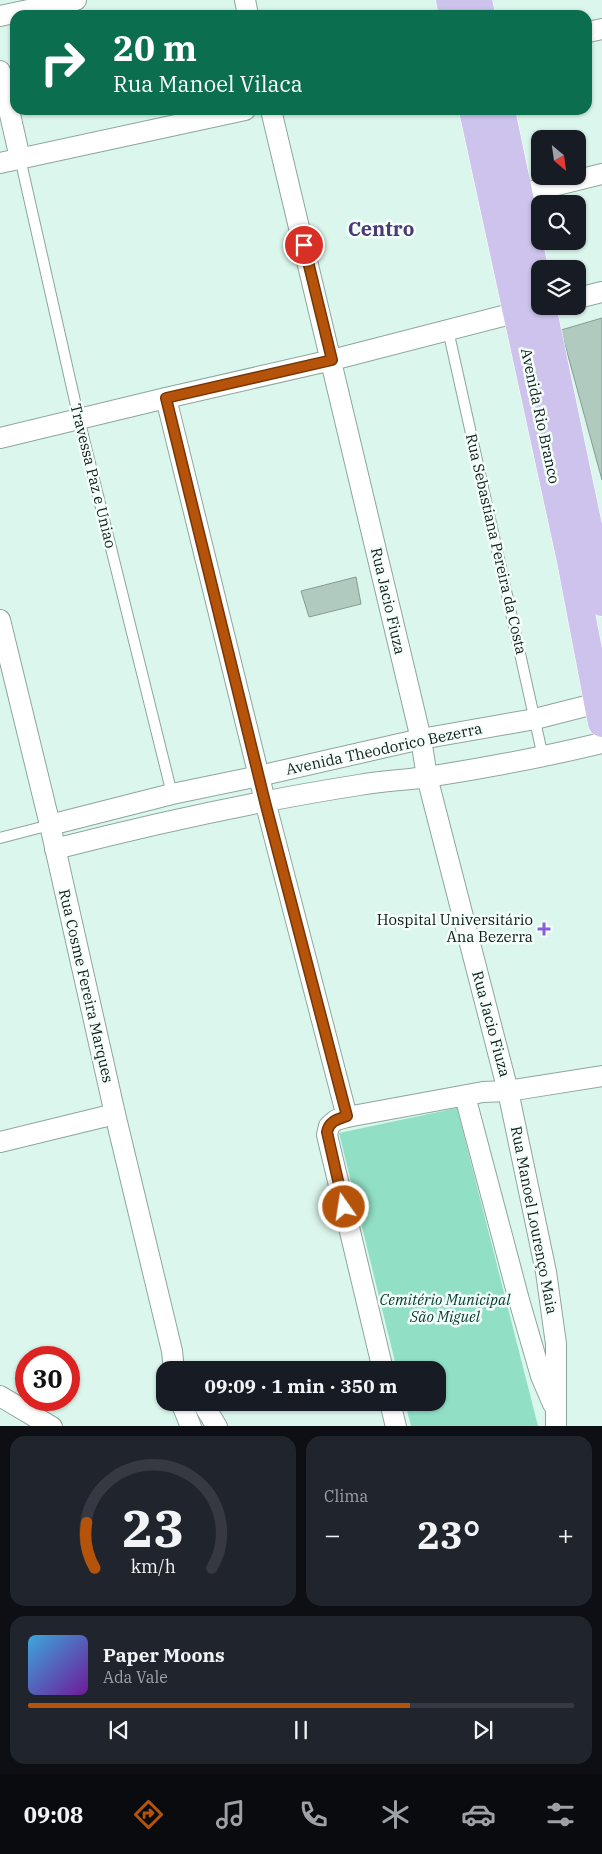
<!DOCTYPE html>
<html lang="pt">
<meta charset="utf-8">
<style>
body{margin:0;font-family:"IBM Plex Serif",serif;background:#20242c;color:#f1f3f6;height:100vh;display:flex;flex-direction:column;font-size:19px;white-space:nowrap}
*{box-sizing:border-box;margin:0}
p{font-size:16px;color:#9ea1a6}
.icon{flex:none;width:28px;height:28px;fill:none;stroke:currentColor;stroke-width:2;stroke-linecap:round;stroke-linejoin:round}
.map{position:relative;height:1426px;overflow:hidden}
.panel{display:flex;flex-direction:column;gap:10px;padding:10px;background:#0d0f14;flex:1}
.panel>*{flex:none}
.banner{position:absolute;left:10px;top:10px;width:582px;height:105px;border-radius:15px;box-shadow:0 1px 4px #0004;background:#0b6e4f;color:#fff;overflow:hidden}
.needle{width:32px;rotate:151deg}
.buttons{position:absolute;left:531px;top:130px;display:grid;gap:10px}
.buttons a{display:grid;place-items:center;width:55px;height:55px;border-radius:10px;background:#171b24;box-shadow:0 1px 4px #0004;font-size:25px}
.speed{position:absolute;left:15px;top:1346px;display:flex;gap:10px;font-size:25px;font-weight:700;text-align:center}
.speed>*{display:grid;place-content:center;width:65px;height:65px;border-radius:50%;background:#171b24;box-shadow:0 1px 4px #0004;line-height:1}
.speed .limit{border:8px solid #d22;background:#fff;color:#111}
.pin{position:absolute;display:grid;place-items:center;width:42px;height:42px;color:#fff;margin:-21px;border:2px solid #fff;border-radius:50%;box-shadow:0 1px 5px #0007}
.me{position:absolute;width:55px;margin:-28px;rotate:347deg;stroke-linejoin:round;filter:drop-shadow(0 0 4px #0008)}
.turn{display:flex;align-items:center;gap:18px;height:105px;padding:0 20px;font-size:22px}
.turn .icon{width:65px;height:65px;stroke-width:2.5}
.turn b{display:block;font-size:35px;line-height:42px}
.big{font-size:38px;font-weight:700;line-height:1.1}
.panel .widget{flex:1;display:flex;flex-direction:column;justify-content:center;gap:8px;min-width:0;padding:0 18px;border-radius:15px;background:#20242c}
.panel .dial{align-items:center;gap:0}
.dial svg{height:130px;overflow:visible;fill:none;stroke:#363941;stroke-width:7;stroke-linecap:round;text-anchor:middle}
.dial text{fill:#f1f3f6;stroke:none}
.song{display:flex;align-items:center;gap:15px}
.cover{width:60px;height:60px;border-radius:8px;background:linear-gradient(135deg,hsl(200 70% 55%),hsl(280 70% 35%))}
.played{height:5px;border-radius:2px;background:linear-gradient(90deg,#b45309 70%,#363941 70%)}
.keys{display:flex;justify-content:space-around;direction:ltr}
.heat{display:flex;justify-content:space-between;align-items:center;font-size:28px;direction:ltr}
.panel .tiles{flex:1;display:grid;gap:10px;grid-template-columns:1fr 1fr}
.widget:last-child{grid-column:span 2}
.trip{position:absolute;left:156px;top:1361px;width:290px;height:50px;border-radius:15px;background:#171b24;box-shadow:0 1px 4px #0004;font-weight:700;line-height:50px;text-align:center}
.tabs{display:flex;height:80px;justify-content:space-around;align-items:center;background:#090b0e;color:#9ea1a6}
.tabs .icon{width:35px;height:35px}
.tabs .active{color:#b45309}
.tabs b{font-size:22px;color:#f1f3f6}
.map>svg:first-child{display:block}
.green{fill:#91e0c5}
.building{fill:#b0cac0;stroke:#859d94}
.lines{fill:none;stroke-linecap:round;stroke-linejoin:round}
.service-casing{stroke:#8da69d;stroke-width:12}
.minor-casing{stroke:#8da69d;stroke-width:22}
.primary-casing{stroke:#fff;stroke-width:29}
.service{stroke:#fff;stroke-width:10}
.minor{stroke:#fff;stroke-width:20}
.primary{stroke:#cdc3ec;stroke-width:28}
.route-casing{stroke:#753606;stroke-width:12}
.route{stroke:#b45309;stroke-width:9}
.poi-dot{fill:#865fda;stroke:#f4fffb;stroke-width:2}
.labels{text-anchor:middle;stroke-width:5;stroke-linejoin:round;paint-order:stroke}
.street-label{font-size:15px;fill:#111b17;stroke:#f4fffb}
.poi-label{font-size:15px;fill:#111b17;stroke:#f4fffb;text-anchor:end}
.park-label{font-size:15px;font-style:italic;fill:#033b2d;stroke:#f4fffb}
.district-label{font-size:20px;font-weight:bold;fill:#4c3a77;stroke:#f4fffb}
</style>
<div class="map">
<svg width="602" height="1427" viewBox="0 0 602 1427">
<rect width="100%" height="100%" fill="#dbf6ec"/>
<!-- green -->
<path class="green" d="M457,1108L538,1426H411L405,1403L438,1402V1370H397L339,1133Z"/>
<!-- building -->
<g class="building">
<path d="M602,318V480L561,330Z"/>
<path d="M356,577L361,604L309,617L301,591Z"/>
</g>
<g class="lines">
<!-- service casing -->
<g class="service-casing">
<g id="service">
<path d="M20,158L79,419L172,794"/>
<path d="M448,330L543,757"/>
<path d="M0,838L50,825"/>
</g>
</g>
<!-- minor casing -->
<g class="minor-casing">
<g id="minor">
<path d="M245,0L248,15"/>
<path d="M0,16L76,0"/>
<path d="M588,32L602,29"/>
<path d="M0,71L20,158"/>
<path d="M271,110L421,739L427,777L508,1091L546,1272L556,1344V1427"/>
<path d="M0,163L245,110"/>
<path d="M505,198L602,174"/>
<path d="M578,298L602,292"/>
<path d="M166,398L265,801L347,1117"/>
<path d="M0,438L166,398L332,360L530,309"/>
<path d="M0,620L50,825L115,1114L172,1351L174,1370"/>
<path d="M50,825L172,794L259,776L421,739L535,719L602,702"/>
<path d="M55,849C156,823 257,801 359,785C382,781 405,780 427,777C486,768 544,757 602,743"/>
<path d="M465,1096L519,1300L541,1376L553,1404"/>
<path d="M0,1142L115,1114"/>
<path d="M383,1370L327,1135L329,1126L336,1120L347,1117L483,1092L508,1091L602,1076"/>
<path d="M0,1396L52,1427"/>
<path d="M181,1402L191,1427"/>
<path d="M202,1402L217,1427"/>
<path d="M390,1402L396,1427"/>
</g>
</g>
<!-- primary casing -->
<g class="primary-casing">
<g id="primary">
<path d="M450,0L453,15"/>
<path d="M478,0L481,15"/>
<path d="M473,110L571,561L602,723"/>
<path d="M501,110L540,297"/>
<path d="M542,306L591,540L602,602"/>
</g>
</g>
<!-- service -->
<use href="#service" class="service"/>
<!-- minor -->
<use href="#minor" class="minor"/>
<!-- primary -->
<use href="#primary" class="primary"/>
</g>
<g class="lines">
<!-- route casing -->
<g class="route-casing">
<path id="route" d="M304,245L332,360L166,398L265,802L347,1116C338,1119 329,1121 327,1132L344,1207"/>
</g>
<!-- route -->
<use href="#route" class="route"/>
</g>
<!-- markers -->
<path class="poi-dot" d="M541.5 921.5h5v5h5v5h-5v5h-5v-5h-5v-5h5z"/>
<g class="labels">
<!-- street labels -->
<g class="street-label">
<text transform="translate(540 416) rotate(78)" y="5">Avenida Rio Branco</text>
<text transform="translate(93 476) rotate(76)" y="5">Travessa Paz e Uniao</text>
<text transform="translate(496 544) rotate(77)" y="5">Rua Sebastiana Pereira da Costa</text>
<text transform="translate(388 601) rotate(77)" y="5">Rua Jacio Fiuza</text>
<text transform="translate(384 749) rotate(-12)" y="5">Avenida Theodorico Bezerra</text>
<text transform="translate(86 986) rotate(77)" y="5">Rua Cosme Fereira Marques</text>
<text transform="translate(491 1024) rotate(75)" y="5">Rua Jacio Fiuza</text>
<text transform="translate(534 1220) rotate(79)" y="5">Rua Manoel Lourenço Maia</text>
</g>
<!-- poi labels -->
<g class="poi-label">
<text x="533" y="925">Hospital Universitário<tspan x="533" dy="17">Ana Bezerra</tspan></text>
</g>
<!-- park labels -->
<g class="park-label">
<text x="445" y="1305">Cemitério Municipal<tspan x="445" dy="17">São Miguel</tspan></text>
</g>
<!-- district labels -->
<g class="district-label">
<text x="381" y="236">Centro</text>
</g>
</g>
</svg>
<div class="buttons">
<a><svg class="needle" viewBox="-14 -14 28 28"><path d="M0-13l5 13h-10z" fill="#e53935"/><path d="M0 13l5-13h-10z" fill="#9ea1a6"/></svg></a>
<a><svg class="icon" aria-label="search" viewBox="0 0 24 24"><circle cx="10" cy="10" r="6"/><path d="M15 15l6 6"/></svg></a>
<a><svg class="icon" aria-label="layers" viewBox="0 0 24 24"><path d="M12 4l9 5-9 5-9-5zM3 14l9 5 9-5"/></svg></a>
</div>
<div class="speed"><div class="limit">30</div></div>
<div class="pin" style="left:304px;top:245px;background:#d93025"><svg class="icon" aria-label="arrive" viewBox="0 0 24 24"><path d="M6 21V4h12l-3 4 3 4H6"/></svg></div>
<svg class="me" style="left:344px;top:1207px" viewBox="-20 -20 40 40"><circle r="17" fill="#b45309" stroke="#fff" stroke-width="3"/><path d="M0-11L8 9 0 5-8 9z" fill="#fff"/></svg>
<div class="trip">09:09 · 1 min · 350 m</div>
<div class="banner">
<div class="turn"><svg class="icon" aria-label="right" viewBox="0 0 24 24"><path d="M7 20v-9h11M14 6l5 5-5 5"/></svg><div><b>20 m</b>Rua Manoel Vilaca</div></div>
</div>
</div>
<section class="panel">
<div class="tiles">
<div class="widget dial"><svg viewBox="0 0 100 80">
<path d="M14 69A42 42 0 1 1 86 69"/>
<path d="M14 69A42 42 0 0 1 9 41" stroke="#b45309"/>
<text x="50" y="56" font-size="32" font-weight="700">23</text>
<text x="50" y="72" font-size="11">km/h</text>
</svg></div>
<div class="widget"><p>Clima</p>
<div class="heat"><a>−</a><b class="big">23°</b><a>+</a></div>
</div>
<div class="widget">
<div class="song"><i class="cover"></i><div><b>Paper Moons</b><p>Ada Vale</p></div></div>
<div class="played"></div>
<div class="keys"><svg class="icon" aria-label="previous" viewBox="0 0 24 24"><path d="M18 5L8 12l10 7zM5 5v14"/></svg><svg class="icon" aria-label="pause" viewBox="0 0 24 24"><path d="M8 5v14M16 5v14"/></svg><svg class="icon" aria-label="next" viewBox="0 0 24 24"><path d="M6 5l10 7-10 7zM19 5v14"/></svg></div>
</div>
</div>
</section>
<nav class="tabs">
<b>09:08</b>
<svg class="icon active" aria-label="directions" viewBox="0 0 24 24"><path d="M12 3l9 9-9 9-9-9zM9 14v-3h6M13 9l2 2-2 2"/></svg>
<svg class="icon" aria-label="music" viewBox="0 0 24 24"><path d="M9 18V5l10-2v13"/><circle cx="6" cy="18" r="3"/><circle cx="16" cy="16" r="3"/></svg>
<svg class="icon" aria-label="phone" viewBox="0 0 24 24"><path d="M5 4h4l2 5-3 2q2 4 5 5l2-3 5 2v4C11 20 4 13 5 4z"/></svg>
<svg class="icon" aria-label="climate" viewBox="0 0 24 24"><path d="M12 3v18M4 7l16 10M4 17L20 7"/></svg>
<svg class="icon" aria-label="car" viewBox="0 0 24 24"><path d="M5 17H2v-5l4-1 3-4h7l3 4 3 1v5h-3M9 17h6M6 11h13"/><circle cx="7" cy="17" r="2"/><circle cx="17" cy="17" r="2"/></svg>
<svg class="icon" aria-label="filters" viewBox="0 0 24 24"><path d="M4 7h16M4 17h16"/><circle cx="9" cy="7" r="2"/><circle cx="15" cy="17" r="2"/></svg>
</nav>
